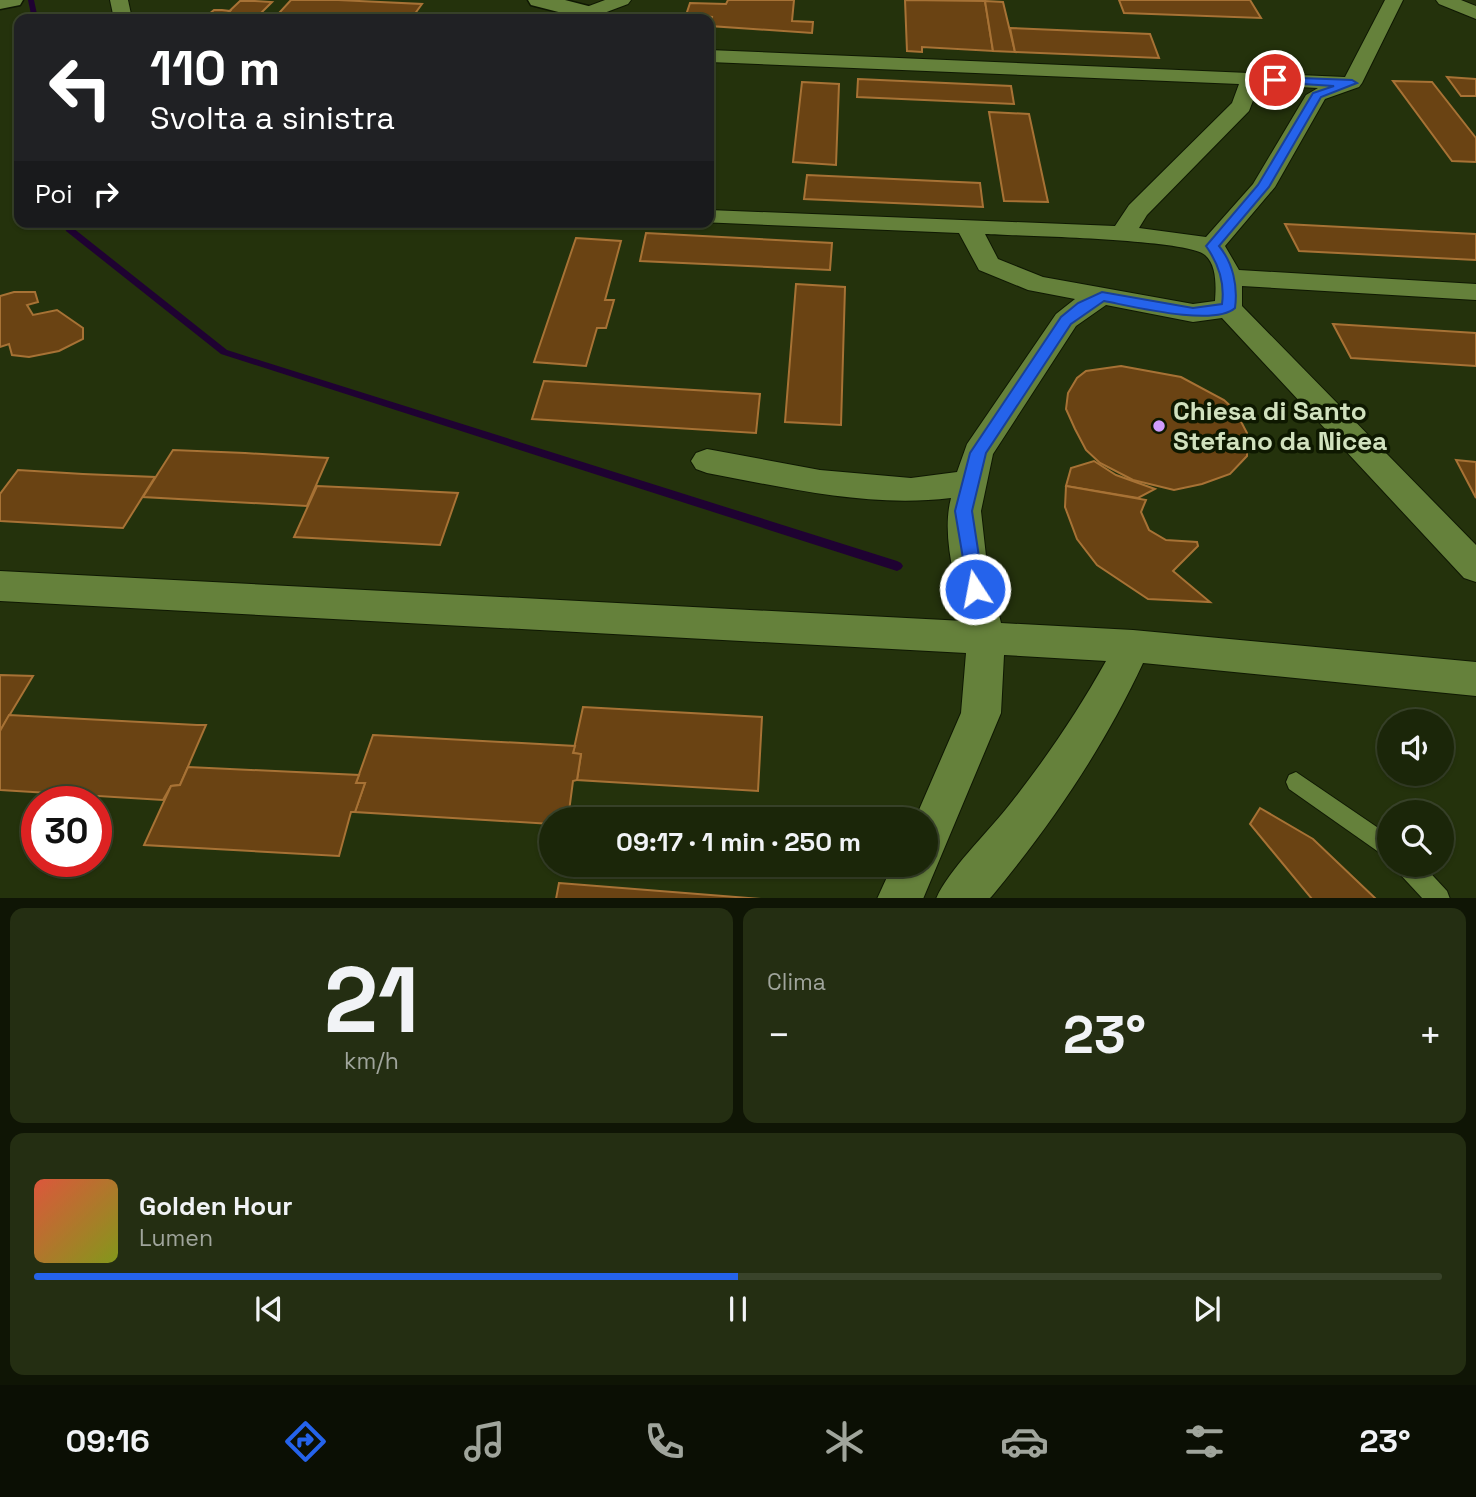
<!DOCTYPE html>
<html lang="it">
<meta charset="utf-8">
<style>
body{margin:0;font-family:"Space Grotesk",sans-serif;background:#242e12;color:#f1f3f6;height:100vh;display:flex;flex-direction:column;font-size:26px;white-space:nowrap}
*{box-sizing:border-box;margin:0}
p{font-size:23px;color:#a0a59c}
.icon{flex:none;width:38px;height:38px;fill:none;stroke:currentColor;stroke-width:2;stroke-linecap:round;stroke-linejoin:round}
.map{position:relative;height:898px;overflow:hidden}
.panel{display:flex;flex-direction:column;gap:10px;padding:10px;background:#0f1505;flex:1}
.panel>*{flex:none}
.hud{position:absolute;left:14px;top:14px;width:700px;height:214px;border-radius:14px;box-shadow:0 2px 5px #0004,0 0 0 2px #39432a;background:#202124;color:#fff;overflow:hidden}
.fabs{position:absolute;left:1377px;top:709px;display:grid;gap:14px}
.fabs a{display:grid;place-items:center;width:77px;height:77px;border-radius:50%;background:#1b2609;box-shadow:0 2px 5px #0004,0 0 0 2px #39432a;font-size:35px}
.speed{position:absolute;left:21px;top:786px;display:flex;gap:14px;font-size:35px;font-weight:700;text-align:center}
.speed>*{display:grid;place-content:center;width:91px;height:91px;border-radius:50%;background:#1b2609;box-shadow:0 2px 5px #0004,0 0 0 2px #39432a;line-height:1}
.speed .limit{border:10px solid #d22;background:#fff;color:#111}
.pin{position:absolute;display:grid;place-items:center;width:60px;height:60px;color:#fff;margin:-30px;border:4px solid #fff;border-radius:50%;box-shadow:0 2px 7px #0007}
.me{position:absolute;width:77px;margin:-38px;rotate:349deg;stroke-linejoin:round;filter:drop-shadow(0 0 5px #0008)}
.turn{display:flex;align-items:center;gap:24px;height:147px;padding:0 21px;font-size:32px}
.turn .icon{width:91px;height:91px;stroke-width:2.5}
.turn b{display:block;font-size:49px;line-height:60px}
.then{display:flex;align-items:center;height:66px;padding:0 21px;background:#0003;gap:14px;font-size:26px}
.big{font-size:52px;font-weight:700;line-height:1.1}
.panel .card{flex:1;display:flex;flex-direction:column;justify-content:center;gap:10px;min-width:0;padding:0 24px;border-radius:14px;background:#242e12}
.panel .dial{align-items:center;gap:0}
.dial b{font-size:91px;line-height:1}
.song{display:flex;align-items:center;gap:21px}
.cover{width:84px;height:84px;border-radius:10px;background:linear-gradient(135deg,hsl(10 70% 55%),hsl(70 70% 35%))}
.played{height:7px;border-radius:4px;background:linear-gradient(90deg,#2563eb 50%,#39432a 50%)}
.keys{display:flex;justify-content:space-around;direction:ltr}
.heat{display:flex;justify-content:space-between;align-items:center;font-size:38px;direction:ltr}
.panel .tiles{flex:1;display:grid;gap:10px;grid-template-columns:1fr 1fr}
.card:last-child{grid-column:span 2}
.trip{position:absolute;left:539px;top:807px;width:399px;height:70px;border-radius:35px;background:#1b2609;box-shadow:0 2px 5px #0004,0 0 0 2px #39432a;font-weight:700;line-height:70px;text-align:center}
.tab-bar{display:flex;height:112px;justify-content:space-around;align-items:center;background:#0b0f04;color:#a0a59c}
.tab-bar .icon{width:49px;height:49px}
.tab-bar .active{color:#2563eb}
.tab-bar b{font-size:32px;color:#f1f3f6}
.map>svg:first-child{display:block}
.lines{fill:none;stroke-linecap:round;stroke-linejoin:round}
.stream{fill:#1f0232;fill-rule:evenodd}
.building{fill:#6a4313;stroke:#a77235;stroke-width:2}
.lane-casing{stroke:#0f1803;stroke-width:2}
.street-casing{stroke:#0f1803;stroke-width:2}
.secondary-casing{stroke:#0f1803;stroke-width:3}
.lane{fill:#65813b;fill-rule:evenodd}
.street{fill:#65813b;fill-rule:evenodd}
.secondary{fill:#65813b;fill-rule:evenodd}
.route{fill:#2563eb;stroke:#184099;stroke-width:2}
.poi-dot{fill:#d09dfe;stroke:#0e1800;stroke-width:2.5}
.labels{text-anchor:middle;stroke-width:7;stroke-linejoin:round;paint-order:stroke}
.poi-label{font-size:26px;font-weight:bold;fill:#d1e1be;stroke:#0e1800;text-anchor:start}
</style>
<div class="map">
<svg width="1476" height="899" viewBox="0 0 1476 899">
<rect width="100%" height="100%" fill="#24320c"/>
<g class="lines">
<!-- stream -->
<g class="stream">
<path d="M28,0H34L38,19H32Z"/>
<path d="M64,222H72L73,228L227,350L897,561L901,563L903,566L901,569L897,571L221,354L66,231Z"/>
</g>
</g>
<!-- building -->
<g class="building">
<path d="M291,0H338L422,4L411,19L279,13Z"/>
<path d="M728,0H794L792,21L813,22L812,33L710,26L712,17L686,15L690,3L726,4Z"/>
<path d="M905,0L985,1L993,51L922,47V52L907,51Z"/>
<path d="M1119,0H1250L1261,18L1124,13Z"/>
<path d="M240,1H255L272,2L255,19H221Z"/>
<path d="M985,1L1003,2L1015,52L993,51Z"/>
<path d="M214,10H222L230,11L221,19H203Z"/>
<path d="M1010,28L1150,34L1159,58L1015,52Z"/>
<path d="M1447,77L1476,79V96H1461Z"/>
<path d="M858,79L1011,86L1014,104L857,97Z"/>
<path d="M1393,81L1432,82L1476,138V162L1452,161Z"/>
<path d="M802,82L839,84L836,165L793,162Z"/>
<path d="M989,112L1029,114L1048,202L1004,201Z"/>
<path d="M807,175L980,183L983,207L804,199Z"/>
<path d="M1285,224L1476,234V260L1299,251Z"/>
<path d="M646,233L832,243L830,270L640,261Z"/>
<path d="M576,238L621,241L605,300H614L606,328H597L586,366L534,362Z"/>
<path d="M796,284L845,287L841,425L785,422Z"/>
<path d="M14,292H35L38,302L27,305L33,315L57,310L83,328V339L59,351L29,357L12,355L9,344L0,347V296Z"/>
<path d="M1333,324L1476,333V366L1351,358Z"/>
<path d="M1121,366L1181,377L1224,400L1235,410L1247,433V456L1230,474L1202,484L1174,490L1133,480L1100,463L1086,450L1075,429L1066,409L1068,393L1077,378L1086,371Z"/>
<path d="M544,381L760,394L756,433L532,419Z"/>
<path d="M173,450L245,453L328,458L307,506L143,497Z"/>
<path d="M1456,460L1476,462V498Z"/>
<path d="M1094,461L1116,475L1155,489L1138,498L1066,486L1071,468Z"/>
<path d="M18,470L83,474L155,477L123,528L0,521V494Z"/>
<path d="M317,486L382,489L458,493L440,545L294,537Z"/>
<path d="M1066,486L1146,500L1141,512L1149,530L1166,540L1197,542L1198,546L1173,571L1210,602L1148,599L1097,565L1077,539L1065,507Z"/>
<path d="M0,675L33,676L0,731Z"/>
<path d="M583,707L762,717L758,791L577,780L581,754L573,753Z"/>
<path d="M9,715L197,725H206L180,785L171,786L163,800L0,790V731Z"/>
<path d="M373,735L575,746L573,753L581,754L577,780L573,781L568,819H551V824L355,812L365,783H356Z"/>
<path d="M188,767L359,775L356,783H365L355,812H351L339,856L144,845L171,786L180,785Z"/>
<path d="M1260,808L1313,839L1376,899H1312L1250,824Z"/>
<path d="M559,883L761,899H556Z"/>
</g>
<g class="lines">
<!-- lane casing -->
<g class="lane-casing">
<g id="lane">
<path d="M1296,772L1390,836V860L1289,789L1286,782L1289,775Z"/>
<path d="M1395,864H1422L1447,891L1450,899H1423L1398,872Z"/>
</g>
</g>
<!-- street casing -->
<g class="street-casing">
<g id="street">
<path d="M110,0H128L132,19H114Z"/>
<path d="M605,0H631L628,4L588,19H563L565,15Z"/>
<path d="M1385,0H1403L1362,83L1359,87L1325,99L1275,187L1225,246L1239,270L1476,284V300L1242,286V306L1476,545V582L1464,578L1222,318L1193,322L1106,305L1076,326L993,454L981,511L987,565L1001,623L1133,630L1476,662V696L1143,663C1104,747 1051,825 992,896L989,899H936C947,872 986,834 1006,809C1043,763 1077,713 1106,661L1004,655L1001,713L923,899H877L893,864H926V819H915L961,713L966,653L0,601V571L964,621C956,583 941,536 951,498C869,508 787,488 707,473L696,469L691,461L696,453L707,449L820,470L911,478L957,472L967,444L1056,314L1075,299L1028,290L979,270L959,233L700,222H709V210L1115,226L1129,205L1232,103L1239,84L709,62V50L1345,77ZM1259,85L1318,88L1306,95L1253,184L1206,237L1139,228L1147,215L1249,111ZM985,234C1019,236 1187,239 1205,255C1217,265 1216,287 1215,301L1193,304L1043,277L998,259Z"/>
<path d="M1436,0H1461L1476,6V19L1439,4Z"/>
</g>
</g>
<!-- secondary casing -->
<g class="secondary-casing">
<g id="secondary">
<path d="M0,0H23L20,5L0,9Z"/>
<path d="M528,0H565L596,8L599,13L596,18L586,19L531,5Z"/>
</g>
</g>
<!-- lane -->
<use href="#lane" class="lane"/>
<!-- street -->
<use href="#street" class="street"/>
<!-- secondary -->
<use href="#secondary" class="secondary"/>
</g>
<!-- route -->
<path class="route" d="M1275,77L1352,80L1357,83L1321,97L1269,187L1219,246C1233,263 1238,286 1235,308C1214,327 1131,306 1104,301L1071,324L986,453L972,511L984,589L982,594L975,596L969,594L955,511L970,453L1061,317L1078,303L1102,292L1193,308L1222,304C1225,283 1218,263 1206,246L1258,185L1313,93L1334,86L1271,82V78Z"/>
<!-- markers -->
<circle class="poi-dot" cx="1159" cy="426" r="7"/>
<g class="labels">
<!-- poi labels -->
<g class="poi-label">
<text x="1173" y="420">Chiesa di Santo<tspan x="1173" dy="30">Stefano da Nicea</tspan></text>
</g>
</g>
</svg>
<div class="fabs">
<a><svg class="icon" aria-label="sound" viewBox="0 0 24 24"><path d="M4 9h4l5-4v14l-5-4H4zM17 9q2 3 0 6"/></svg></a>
<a><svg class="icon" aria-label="search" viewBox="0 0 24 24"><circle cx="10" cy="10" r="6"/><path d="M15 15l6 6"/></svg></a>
</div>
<div class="speed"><div class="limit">30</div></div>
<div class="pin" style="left:1275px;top:80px;background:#d93025"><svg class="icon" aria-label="arrive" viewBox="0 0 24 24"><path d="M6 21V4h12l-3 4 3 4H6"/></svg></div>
<svg class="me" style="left:975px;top:589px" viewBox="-20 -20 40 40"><circle r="17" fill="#2563eb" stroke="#fff" stroke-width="3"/><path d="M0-11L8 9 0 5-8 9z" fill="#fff"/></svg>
<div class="trip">09:17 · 1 min · 250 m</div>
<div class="hud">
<div class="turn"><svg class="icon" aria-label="left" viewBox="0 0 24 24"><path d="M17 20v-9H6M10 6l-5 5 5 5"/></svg><div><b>110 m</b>Svolta a sinistra</div></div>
<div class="then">Poi<svg class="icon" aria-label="right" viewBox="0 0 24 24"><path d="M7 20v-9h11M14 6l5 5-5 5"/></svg></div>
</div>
</div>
<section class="panel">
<div class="tiles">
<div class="card dial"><b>21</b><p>km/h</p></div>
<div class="card"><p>Clima</p>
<div class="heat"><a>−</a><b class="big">23°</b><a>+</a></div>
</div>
<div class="card">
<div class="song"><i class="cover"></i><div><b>Golden Hour</b><p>Lumen</p></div></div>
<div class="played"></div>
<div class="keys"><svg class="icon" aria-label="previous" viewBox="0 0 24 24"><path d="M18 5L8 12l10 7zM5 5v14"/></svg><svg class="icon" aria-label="pause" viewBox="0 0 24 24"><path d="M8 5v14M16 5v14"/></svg><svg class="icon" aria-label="next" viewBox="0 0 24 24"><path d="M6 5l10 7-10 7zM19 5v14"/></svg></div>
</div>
</div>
</section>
<nav class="tab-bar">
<b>09:16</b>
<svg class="icon active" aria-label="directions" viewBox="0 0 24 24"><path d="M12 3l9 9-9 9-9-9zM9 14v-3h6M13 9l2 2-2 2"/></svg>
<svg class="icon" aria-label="music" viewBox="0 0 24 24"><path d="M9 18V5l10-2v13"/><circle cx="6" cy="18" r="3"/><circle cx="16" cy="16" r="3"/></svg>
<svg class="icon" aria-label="phone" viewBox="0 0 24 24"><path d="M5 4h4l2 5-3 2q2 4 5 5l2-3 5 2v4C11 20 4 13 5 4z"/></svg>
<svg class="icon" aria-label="climate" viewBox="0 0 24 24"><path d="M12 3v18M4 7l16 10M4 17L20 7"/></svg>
<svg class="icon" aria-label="car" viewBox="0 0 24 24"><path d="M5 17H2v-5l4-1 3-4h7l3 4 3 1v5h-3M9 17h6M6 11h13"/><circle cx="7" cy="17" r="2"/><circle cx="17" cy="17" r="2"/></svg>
<svg class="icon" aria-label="filters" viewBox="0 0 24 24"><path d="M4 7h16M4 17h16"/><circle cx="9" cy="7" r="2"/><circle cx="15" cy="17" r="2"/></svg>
<b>23°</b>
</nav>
